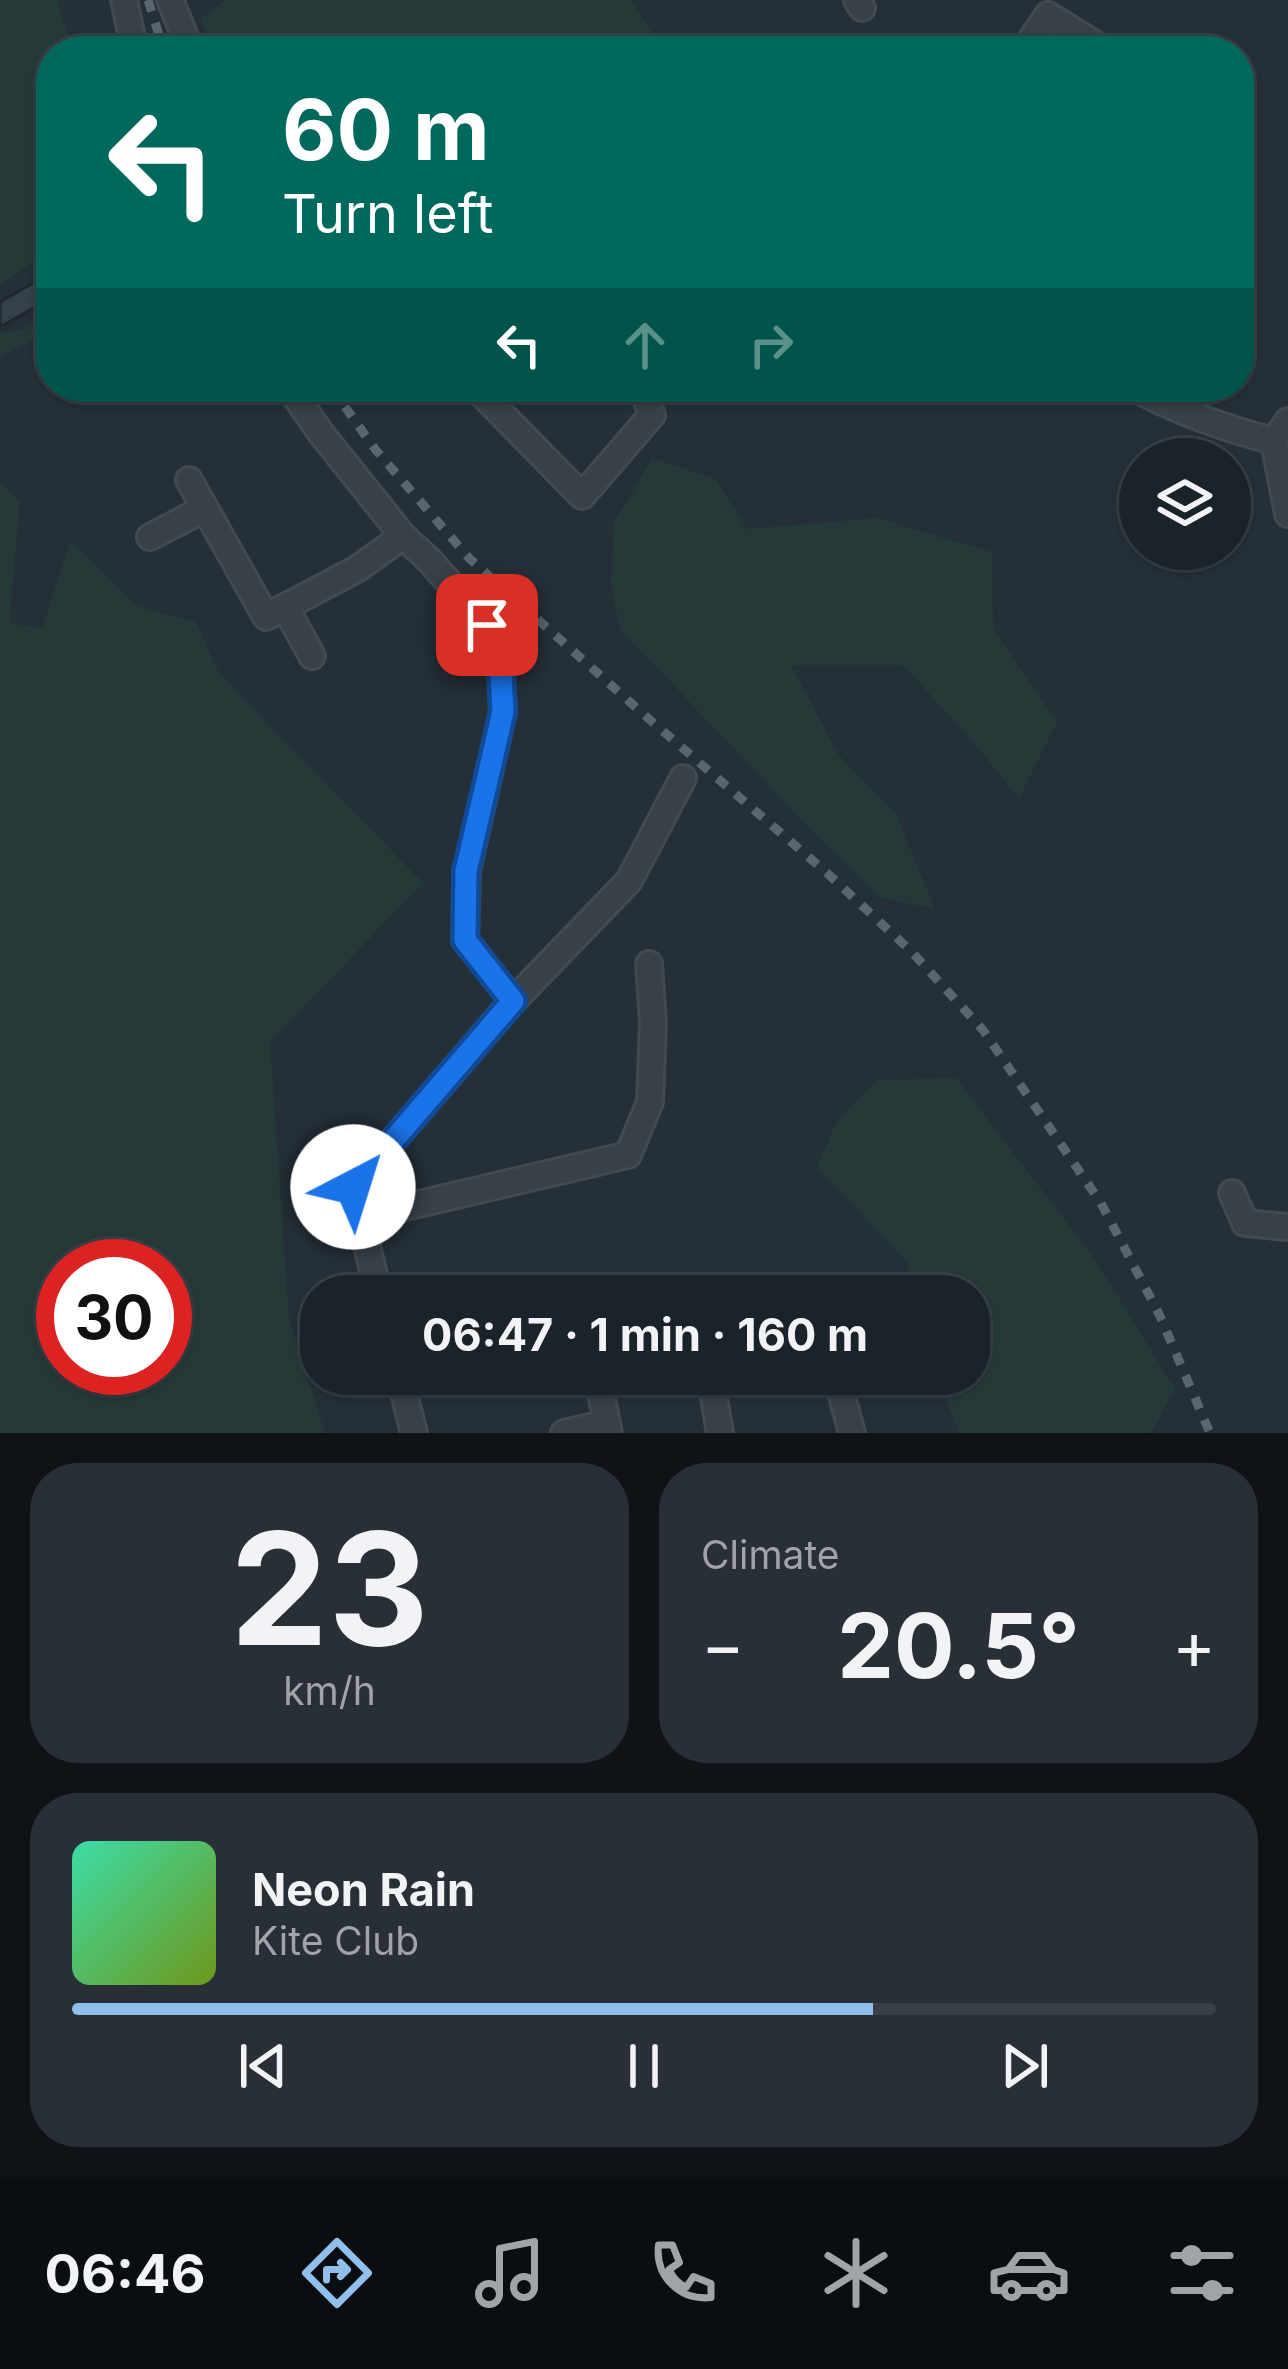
<!DOCTYPE html>
<meta charset="utf-8">
<style>
body{margin:0;font-family:Inter,sans-serif;background:#282f36;color:#f1f3f6;height:100vh;display:flex;flex-direction:column;font-size:45px;white-space:nowrap}
*{box-sizing:border-box;margin:0}
p{font-size:39px;color:#a0a4a8}
.icon{flex:none;width:66px;height:66px;fill:none;stroke:currentColor;stroke-width:2;stroke-linecap:round;stroke-linejoin:round}
.map{position:relative;height:1433px;overflow:hidden}
.side{display:flex;flex-direction:column;gap:30px;padding:30px;background:#0f1317;flex:1}
.side>*{flex:none}
.guide{position:absolute;left:36px;top:36px;width:1218px;height:366px;border-radius:48px;box-shadow:0 3px 9px #0004,0 0 0 3px #394047;background:#00695c;color:#fff;overflow:hidden}
.controls{position:absolute;left:1119px;top:438px;display:grid;gap:24px}
.controls a{display:grid;place-items:center;width:132px;height:132px;border-radius:50%;background:#1b232a;box-shadow:0 3px 9px #0004,0 0 0 3px #394047;font-size:60px}
.speed{position:absolute;left:36px;top:1239px;display:flex;gap:24px;font-size:60px;font-weight:700;text-align:center}
.speed>*{display:grid;place-content:center;width:156px;height:156px;border-radius:50%;background:#1b232a;box-shadow:0 3px 9px #0004,0 0 0 3px #394047;line-height:1}
.speed .limit{border:18px solid #d22;background:#fff;color:#111}
.pin{position:absolute;display:grid;place-items:center;width:102px;height:102px;color:#fff;margin:-51px;border-radius:24px;box-shadow:0 6px 18px #0006}
.me{position:absolute;width:132px;margin:-66px;rotate:40deg;stroke-linejoin:round;filter:drop-shadow(0 0 9px #0008)}
.turn{display:flex;align-items:center;gap:42px;height:252px;padding:0 48px;font-size:54px}
.turn .icon{width:156px;height:156px;stroke-width:2.5}
.turn b{display:block;font-size:84px;line-height:102px}
.lanes{display:flex;align-items:center;height:114px;padding:0 48px;background:#0003;justify-content:center;gap:60px;direction:ltr}
.lanes .off{opacity:.35}
.big{font-size:90px;font-weight:700;line-height:1.1}
.side .tile{flex:1;display:flex;flex-direction:column;justify-content:center;gap:18px;min-width:0;padding:0 42px;border-radius:48px;background:#282f36}
.side .dial{align-items:center;gap:0}
.dial b{font-size:156px;line-height:1}
.song{display:flex;align-items:center;gap:36px}
.cover{width:144px;height:144px;border-radius:18px;background:linear-gradient(135deg,hsl(160 70% 55%),hsl(80 70% 35%))}
.played{height:12px;border-radius:6px;background:linear-gradient(90deg,#90bfec 70%,#394047 70%)}
.keys{display:flex;justify-content:space-around;direction:ltr}
.heat{display:flex;justify-content:space-between;align-items:center;font-size:66px;direction:ltr}
.side .tiles{flex:1;display:grid;gap:30px;grid-template-columns:1fr 1fr}
.tile:last-child{grid-column:span 2}
.trip{position:absolute;left:300px;top:1275px;width:690px;height:120px;border-radius:48px;background:#1b232a;box-shadow:0 3px 9px #0004,0 0 0 3px #394047;font-weight:700;line-height:120px;text-align:center}
.tabs{display:flex;height:192px;justify-content:space-around;align-items:center;background:#0b0e11;color:#a0a4a8}
.tabs .icon{width:84px;height:84px}
.tabs .selected{color:#90bfec}
.tabs b{font-size:54px;color:#f1f3f6}
.map>svg:first-child{display:block}
.green{fill:#263939;fill-rule:evenodd}
.building{fill:#34414b;stroke:#1f282f;stroke-width:3}
.lines{fill:none;stroke-linecap:round;stroke-linejoin:round}
.minor-casing{stroke:#414a51;stroke-width:30}
.minor{stroke:#384148;stroke-width:24}
.rail{stroke:#5a656f;stroke-width:9;stroke-dasharray:12 12;stroke-linecap:butt}
.route-casing{stroke:#114b97;stroke-width:30}
.route{stroke:#1a73e8;stroke-width:21}
</style>
<div class="map">
<svg width="1288" height="1433" viewBox="0 0 1288 1433">
<rect width="100%" height="100%" fill="#242f38"/>
<!-- green -->
<g class="green">
<path d="M0,0H57L73,51H51V250L0,285Z"/>
<path d="M225,0H631L660,43L659,51H214L201,20Z"/>
<path d="M51,310V333L0,356V332L20,330Z"/>
<path d="M652,458L716,479L747,529L877,518L992,552L993,627L1057,722L1019,799L975,744L903,665H791L839,755L896,814L935,909L881,898L796,814L620,629L611,584L614,523Z"/>
<path d="M0,482L20,501L9,623L42,628L70,541L138,606L196,622L219,673L423,883L270,1042L289,1319L325,1433H0ZM165,1266V1368H63V1266Z"/>
<path d="M956,1078L1095,1259L1175,1389L1151,1433H960L934,1374H969V1296H915L907,1261L817,1168L836,1123L876,1080Z"/>
</g>
<!-- building -->
<path class="building" d="M51,273V298L0,327V302Z"/>
<g class="lines">
<!-- minor casing -->
<g class="minor-casing">
<g id="minor">
<path d="M124,0L135,51"/>
<path d="M170,0L191,51"/>
<path d="M857,0L862,8"/>
<path d="M1025,49L1048,15L1106,51"/>
<path d="M289,387L320,432L403,536L430,561L487,625L500,656L503,712L467,871L465,940L513,1001L353,1187L379,1296"/>
<path d="M475,387L582,496L652,415L642,387"/>
<path d="M1133,387C1178,412 1223,428 1274,441"/>
<path d="M1288,421L1274,441L1288,514"/>
<path d="M189,480L266,617L357,569L403,536"/>
<path d="M150,537L204,509"/>
<path d="M285,607L312,656"/>
<path d="M513,1001L629,881L683,778"/>
<path d="M1232,1193L1245,1223L1288,1227"/>
<path d="M359,1218L628,1155L650,1102L653,1023L649,964"/>
<path d="M399,1374L414,1433"/>
<path d="M597,1374L609,1433"/>
<path d="M710,1374L720,1433"/>
<path d="M836,1374L852,1433"/>
<path d="M564,1433L607,1423"/>
</g>
</g>
<!-- minor -->
<use href="#minor" class="minor"/>
<!-- rail -->
<g class="rail">
<path d="M148,0L164,51"/>
<path d="M331,387L375,449L469,558L649,719L827,873L911,951L983,1030L1101,1203L1160,1316L1210,1433"/>
</g>
</g>
<g class="lines">
<!-- route casing -->
<g class="route-casing">
<path id="route" d="M353,1187L513,1001L465,940L466,871L503,712L500,656L487,625"/>
</g>
<!-- route -->
<use href="#route" class="route"/>
</g>
</svg>
<div class="controls">
<a><svg class="icon" aria-label="layers" viewBox="0 0 24 24"><path d="M12 4l9 5-9 5-9-5zM3 14l9 5 9-5"/></svg></a>
</div>
<div class="speed"><div class="limit">30</div></div>
<div class="pin" style="left:487px;top:625px;background:#d93025"><svg class="icon" aria-label="arrive" viewBox="0 0 24 24"><path d="M6 21V4h12l-3 4 3 4H6"/></svg></div>
<svg class="me" style="left:353px;top:1187px" viewBox="-20 -20 40 40"><circle r="19" fill="#fff"/><path d="M0-13L10 11 0 6-10 11z" fill="#1a73e8"/></svg>
<div class="trip">06:47 · 1 min · 160 m</div>
<div class="guide">
<div class="turn"><svg class="icon" aria-label="left" viewBox="0 0 24 24"><path d="M17 20v-9H6M10 6l-5 5 5 5"/></svg><div><b>60 m</b>Turn left</div></div>
<div class="lanes"><svg class="icon" aria-label="left" viewBox="0 0 24 24"><path d="M17 20v-9H6M10 6l-5 5 5 5"/></svg><svg class="icon off" aria-label="ahead" viewBox="0 0 24 24"><path d="M12 20V5M6 11l6-6 6 6"/></svg><svg class="icon off" aria-label="right" viewBox="0 0 24 24"><path d="M7 20v-9h11M14 6l5 5-5 5"/></svg></div>
</div>
</div>
<section class="side">
<div class="tiles">
<div class="tile dial"><b>23</b><p>km/h</p></div>
<div class="tile"><p>Climate</p>
<div class="heat"><a>−</a><b class="big">20.5°</b><a>+</a></div>
</div>
<div class="tile">
<div class="song"><i class="cover"></i><div><b>Neon Rain</b><p>Kite Club</p></div></div>
<div class="played"></div>
<div class="keys"><svg class="icon" aria-label="previous" viewBox="0 0 24 24"><path d="M18 5L8 12l10 7zM5 5v14"/></svg><svg class="icon" aria-label="pause" viewBox="0 0 24 24"><path d="M8 5v14M16 5v14"/></svg><svg class="icon" aria-label="next" viewBox="0 0 24 24"><path d="M6 5l10 7-10 7zM19 5v14"/></svg></div>
</div>
</div>
</section>
<nav class="tabs">
<b>06:46</b>
<svg class="icon selected" aria-label="directions" viewBox="0 0 24 24"><path d="M12 3l9 9-9 9-9-9zM9 14v-3h6M13 9l2 2-2 2"/></svg>
<svg class="icon" aria-label="music" viewBox="0 0 24 24"><path d="M9 18V5l10-2v13"/><circle cx="6" cy="18" r="3"/><circle cx="16" cy="16" r="3"/></svg>
<svg class="icon" aria-label="phone" viewBox="0 0 24 24"><path d="M5 4h4l2 5-3 2q2 4 5 5l2-3 5 2v4C11 20 4 13 5 4z"/></svg>
<svg class="icon" aria-label="climate" viewBox="0 0 24 24"><path d="M12 3v18M4 7l16 10M4 17L20 7"/></svg>
<svg class="icon" aria-label="car" viewBox="0 0 24 24"><path d="M5 17H2v-5l4-1 3-4h7l3 4 3 1v5h-3M9 17h6M6 11h13"/><circle cx="7" cy="17" r="2"/><circle cx="17" cy="17" r="2"/></svg>
<svg class="icon" aria-label="filters" viewBox="0 0 24 24"><path d="M4 7h16M4 17h16"/><circle cx="9" cy="7" r="2"/><circle cx="15" cy="17" r="2"/></svg>
</nav>
